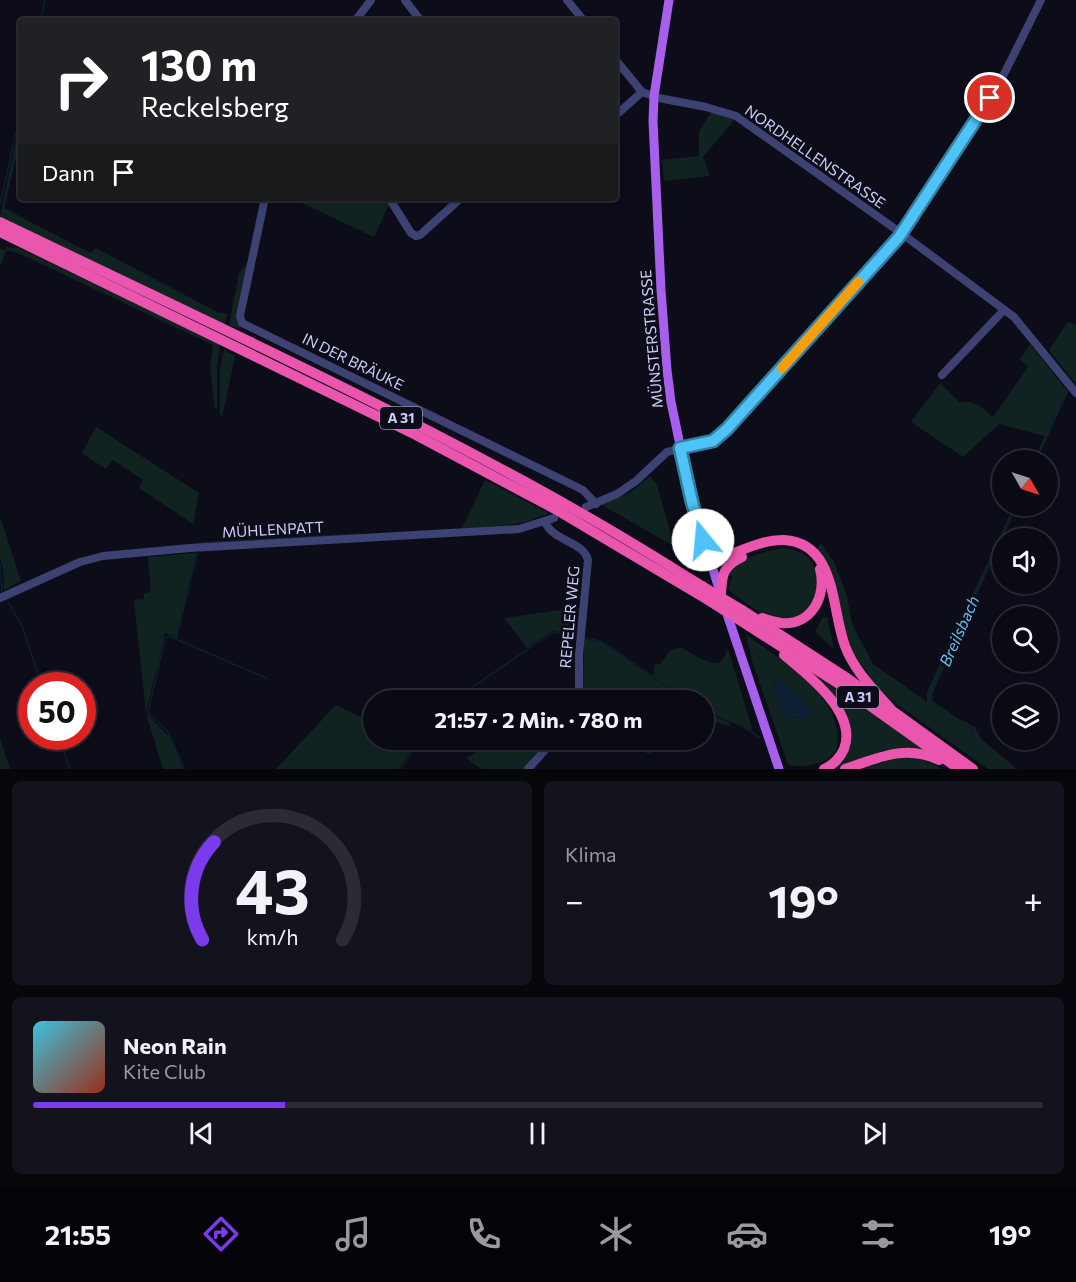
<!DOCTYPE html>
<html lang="de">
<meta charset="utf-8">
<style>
body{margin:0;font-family:Commissioner,sans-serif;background:#13131d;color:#f1f3f6;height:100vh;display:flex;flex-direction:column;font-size:22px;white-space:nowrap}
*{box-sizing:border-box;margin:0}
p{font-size:20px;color:#999aa0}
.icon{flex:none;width:33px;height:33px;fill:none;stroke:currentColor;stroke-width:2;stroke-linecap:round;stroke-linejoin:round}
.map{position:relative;height:769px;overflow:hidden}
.panel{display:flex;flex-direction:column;gap:12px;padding:12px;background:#06060b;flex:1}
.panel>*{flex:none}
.guide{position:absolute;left:18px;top:18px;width:600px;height:183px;border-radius:6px;box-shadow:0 3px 9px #0003,0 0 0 2px #2a2b34;background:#202124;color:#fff;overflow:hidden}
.needle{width:39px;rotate:129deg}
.controls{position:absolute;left:992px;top:450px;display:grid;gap:12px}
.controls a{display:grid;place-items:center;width:66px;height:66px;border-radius:50%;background:#0a0a14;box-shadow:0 3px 9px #0003,0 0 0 2px #2a2b34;font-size:30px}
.speed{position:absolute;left:18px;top:672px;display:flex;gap:12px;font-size:30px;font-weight:700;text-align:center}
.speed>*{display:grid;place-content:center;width:78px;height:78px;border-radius:50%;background:#0a0a14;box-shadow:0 3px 9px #0003,0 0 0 2px #2a2b34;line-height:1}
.speed .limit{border:9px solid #d22;background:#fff;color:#111}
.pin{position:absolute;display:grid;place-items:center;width:51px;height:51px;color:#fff;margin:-26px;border:3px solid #fff;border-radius:50%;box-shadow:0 2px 6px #0007}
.me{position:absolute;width:66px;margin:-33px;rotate:343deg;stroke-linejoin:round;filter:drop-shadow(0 0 4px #0008)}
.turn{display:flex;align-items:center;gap:21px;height:126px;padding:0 24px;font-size:27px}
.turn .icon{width:78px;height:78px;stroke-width:2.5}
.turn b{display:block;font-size:42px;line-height:51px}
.then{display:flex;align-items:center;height:57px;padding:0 24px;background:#0003;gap:12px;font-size:22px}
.big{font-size:45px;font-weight:700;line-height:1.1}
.panel .widget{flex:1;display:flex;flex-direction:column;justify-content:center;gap:9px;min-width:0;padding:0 21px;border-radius:9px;background:#13131d}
.panel .dial{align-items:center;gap:0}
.dial svg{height:156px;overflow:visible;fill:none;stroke:#2a2b34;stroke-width:7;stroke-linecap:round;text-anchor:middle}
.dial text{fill:#f1f3f6;stroke:none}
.song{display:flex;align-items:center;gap:18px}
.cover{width:72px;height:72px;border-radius:9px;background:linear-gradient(135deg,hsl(190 70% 55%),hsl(10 70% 35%))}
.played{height:6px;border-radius:3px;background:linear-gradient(90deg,#7c3aed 25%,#2a2b34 25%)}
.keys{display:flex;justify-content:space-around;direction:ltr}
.heat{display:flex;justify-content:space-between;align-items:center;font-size:33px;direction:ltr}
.panel .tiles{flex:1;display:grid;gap:12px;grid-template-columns:1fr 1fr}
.widget:last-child{grid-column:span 2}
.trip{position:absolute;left:363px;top:690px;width:351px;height:60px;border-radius:30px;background:#0a0a14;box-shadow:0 3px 9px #0003,0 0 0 2px #2a2b34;font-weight:700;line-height:60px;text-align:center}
.tabs{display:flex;height:96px;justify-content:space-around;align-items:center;background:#040408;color:#999aa0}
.tabs .icon{width:42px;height:42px}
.tabs .selected{color:#7c3aed}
.tabs b{font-size:27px;color:#f1f3f6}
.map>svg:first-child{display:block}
.green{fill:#112320;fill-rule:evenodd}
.water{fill:#0d1f32}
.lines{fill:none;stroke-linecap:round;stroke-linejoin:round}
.stream{stroke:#0d1f32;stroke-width:1.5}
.minor{stroke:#3d4273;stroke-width:8}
.major{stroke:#a760eb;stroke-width:9}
.highway{stroke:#ea55ae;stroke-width:10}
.highway-bridge{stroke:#ea55ae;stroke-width:10}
.route-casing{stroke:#337fa1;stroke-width:15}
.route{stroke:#4fc3f7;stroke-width:10}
.slow{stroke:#f59e0b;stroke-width:10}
.labels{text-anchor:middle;stroke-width:6;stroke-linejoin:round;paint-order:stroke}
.shield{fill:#0d0d1a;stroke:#9393b6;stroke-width:1.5}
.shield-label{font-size:14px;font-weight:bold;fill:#ccccf9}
.street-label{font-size:15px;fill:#ccccf9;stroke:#0d0d1a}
.water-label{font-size:16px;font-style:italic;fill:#66beec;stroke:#0d0d1a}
</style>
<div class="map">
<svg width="1076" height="769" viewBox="0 0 1076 769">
<rect width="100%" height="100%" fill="#0d0d1a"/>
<!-- green -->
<g class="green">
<path d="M712,111L734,120L703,157L710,176L664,181L662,160L699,156V131Z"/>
<path d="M21,116V137L4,208L88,252L91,253L96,248L219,313H227L225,325L0,217Z"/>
<path d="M291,198H387L390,203L374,237Z"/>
<path d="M6,247L19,248L220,344L217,365V409H215L210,367L213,345L16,252L6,250L0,267V248L5,250Z"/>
<path d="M248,262L242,324L240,329L229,325L239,273Z"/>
<path d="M1068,322L1076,325V379L1074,382L1049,350Z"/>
<path d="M1030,344L1068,392L1037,460H1034L1045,436L999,424L963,457L911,422L940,383L960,403C974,398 983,409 993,417L1028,367L1020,359Z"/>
<path d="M224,350L235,356L222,418L220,413V367Z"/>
<path d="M96,427L199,493L193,524L139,488L143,480L113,460L106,469L82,453Z"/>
<path d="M650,476L657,485L673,542L680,540L681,544L685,542L684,539L692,537L703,563L602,505L631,492Z"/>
<path d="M485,480L548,513L547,515C536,516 534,520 525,522C504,526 483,527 462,528Z"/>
<path d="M1014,506H1017L932,694L933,701L959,719L975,727L981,739L1017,769H988L898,705L877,687L850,647L844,631L832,574L816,550L821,543L834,562L847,596L852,624L873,664L927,702V692Z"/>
<path d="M0,517L21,581L4,590L3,569L0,558Z"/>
<path d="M783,548C815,552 817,567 819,595C815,600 810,609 804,613C778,631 750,605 728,590L732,577L727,570C744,558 763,551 783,548Z"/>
<path d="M196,553L176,637L165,633L146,713L171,739L183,769H163L146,713L134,600L144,599V593L151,592L148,557Z"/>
<path d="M581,607L578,635L552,631L527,648L504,618Z"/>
<path d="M823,617H827L834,649L815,632Z"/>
<path d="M746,635C773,653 819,684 832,713C836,723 840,740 836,750C830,764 800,769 788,764L753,664ZM775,678C793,686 802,700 809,717L788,718L783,713V708L773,687Z"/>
<path d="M584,639L601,642L686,700H627L613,695L602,700H583Z"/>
<path d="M680,647C689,651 712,669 721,661C724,659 726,652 728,649L752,728L751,731L704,709V700H690L653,676L655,664H660L670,651Z"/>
<path d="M807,669L926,751L861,761L838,769H831L849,732Z"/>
<path d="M336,705L373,723L374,740H407L416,744L398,769H276Z"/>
<path d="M704,711L730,723L729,726L704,719Z"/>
<path d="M0,738L10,769H0Z"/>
<path d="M490,740H550L525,769H481L466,758L486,746Z"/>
<path d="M629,740H656L651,755L627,744Z"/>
<path d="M915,756L943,769H861L900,757Z"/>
</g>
<!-- water -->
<path class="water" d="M775,678C790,685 801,698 812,711L809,717L788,718L783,713C782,701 769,690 775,678Z"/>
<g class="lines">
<!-- stream -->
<g class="stream">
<path d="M41,21L45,0"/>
<path d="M0,204L21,111"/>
<path d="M1074,384L1076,382"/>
<path d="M1047,436L1068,390"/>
<path d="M1036,460L1044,442"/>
<path d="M199,543L360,534"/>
<path d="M0,565L2,591"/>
<path d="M8,602L23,628L42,686"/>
<path d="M585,638L601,641L688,700"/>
<path d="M178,640L268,679"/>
<path d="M931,691L1016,506"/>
<path d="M930,695C931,707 961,726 972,728V736"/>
<path d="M454,700L550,634L556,632L577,636"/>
<path d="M704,710L740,725L759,737"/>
<path d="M59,736L70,769"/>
<path d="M184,769L168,732L148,713L165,638L169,636L176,639L197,553"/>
<path d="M400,769L421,740"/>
</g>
<!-- minor -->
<g class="minor">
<path d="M405,0L421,21"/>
<path d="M567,0L584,21"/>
<path d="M355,21L371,0"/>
<path d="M615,59L642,92L659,98L706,107L736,116L901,233L1014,317L1076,393"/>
<path d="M615,116L642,92"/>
<path d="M265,198L240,316L242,323L583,490L596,504"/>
<path d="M389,198L411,233L416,236L420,235L461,198"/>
<path d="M942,375L1004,310"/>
<path d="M586,507L617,494L636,481L667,452L713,441L727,429L899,237L997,88L1041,0"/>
<path d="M545,522C554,542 583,541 588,560L579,655V700"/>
<path d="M0,598L80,562L103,556L190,548L519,529L554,518"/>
<path d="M528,769L554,740"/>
</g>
<!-- major -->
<g class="major">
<path d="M669,0L654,96L653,121L661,290L667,370L671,402L692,502L720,592"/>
<path d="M725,608L779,769"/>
</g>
<!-- highway -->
<g class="highway">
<path d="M0,222C195,316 393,406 581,513C622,536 662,561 702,586"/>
<path d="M0,232L416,435L555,509L708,600"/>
<path d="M710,560C734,556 759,539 784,540C837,543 831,609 845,646C854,670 873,689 890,708"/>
<path d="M721,594C722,574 723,566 742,557"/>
<path d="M742,610L847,678L973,769"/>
<path d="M762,618C768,620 775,622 781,623C812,626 827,595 820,569"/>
<path d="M749,626L842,686L959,769"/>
<path d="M784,655C808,675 858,713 844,749C840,758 833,765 824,769"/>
<path d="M845,769C878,758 905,744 939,760"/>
</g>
<!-- highway-bridge -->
<g class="highway-bridge">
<path d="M702,586L742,610"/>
<path d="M708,600L749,626"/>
</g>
</g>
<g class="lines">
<!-- route casing -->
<g class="route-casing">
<path id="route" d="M703,540L692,502L680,448L713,441L727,429L899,237L990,98"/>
</g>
<!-- route -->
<use href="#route" class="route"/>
<!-- slow -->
<path class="slow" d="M782,368L858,282"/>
</g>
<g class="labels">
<!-- shield labels -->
<g class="shield">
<rect x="380" y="407" width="42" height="22" rx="4.5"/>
<rect x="837" y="686" width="42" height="22" rx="4.5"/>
</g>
<g class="shield-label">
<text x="401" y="423">A 31</text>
<text x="858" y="702">A 31</text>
</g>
<!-- street labels -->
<g class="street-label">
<text transform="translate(815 157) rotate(35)" y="5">NORDHELLENSTRASSE</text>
<text transform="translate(652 339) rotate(-95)" y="5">MÜNSTERSTRASSE</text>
<text transform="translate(353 362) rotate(26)" y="5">IN DER BRÄUKE</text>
<text transform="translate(273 530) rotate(-3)" y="5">MÜHLENPATT</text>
<text transform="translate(570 617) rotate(-85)" y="5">REPELER WEG</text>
</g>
<!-- water labels -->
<g class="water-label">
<text transform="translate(959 631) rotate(-66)" y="6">Breilsbach</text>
</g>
</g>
</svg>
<div class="controls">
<a><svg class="needle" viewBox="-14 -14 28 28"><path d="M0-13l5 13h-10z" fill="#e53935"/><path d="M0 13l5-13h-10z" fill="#999aa0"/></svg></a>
<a><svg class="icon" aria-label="sound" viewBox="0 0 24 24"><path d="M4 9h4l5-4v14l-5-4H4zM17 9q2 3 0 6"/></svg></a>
<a><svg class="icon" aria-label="search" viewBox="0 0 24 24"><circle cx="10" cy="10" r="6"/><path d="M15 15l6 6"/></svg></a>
<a><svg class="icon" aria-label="layers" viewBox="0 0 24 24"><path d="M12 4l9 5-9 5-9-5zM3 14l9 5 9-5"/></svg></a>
</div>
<div class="speed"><div class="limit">50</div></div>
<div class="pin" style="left:990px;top:98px;background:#d93025"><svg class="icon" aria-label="arrive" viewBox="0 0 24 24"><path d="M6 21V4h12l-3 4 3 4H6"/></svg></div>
<svg class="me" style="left:703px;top:540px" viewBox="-20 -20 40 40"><circle r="19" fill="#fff"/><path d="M0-13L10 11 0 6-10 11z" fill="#4fc3f7"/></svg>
<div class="trip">21:57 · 2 Min. · 780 m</div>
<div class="guide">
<div class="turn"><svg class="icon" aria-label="right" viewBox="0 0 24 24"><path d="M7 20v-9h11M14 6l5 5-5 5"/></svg><div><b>130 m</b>Reckelsberg</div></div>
<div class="then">Dann<svg class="icon" aria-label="arrive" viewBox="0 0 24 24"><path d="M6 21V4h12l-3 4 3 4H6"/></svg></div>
</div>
</div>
<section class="panel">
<div class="tiles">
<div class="widget dial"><svg viewBox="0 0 100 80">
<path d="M14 69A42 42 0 1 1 86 69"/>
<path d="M14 69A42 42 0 0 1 20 19" stroke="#7c3aed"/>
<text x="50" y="56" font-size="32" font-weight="700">43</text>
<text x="50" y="72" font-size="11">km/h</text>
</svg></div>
<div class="widget"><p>Klima</p>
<div class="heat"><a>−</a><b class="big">19°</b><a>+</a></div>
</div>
<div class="widget">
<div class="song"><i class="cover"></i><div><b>Neon Rain</b><p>Kite Club</p></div></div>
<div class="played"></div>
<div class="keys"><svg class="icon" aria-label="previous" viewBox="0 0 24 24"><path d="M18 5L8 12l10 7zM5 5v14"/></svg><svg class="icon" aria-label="pause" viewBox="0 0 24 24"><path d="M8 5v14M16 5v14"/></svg><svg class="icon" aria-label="next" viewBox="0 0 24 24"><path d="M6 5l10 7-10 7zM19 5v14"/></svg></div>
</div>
</div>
</section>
<nav class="tabs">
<b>21:55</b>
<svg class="icon selected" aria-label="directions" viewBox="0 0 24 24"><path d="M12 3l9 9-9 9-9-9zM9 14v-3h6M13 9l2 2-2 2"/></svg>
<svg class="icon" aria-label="music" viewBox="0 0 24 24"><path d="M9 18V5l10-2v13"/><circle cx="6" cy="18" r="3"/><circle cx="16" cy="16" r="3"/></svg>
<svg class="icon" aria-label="phone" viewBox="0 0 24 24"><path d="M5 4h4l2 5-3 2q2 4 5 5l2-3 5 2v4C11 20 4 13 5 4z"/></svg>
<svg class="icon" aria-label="climate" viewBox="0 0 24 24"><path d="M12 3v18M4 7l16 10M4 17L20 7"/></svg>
<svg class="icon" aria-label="car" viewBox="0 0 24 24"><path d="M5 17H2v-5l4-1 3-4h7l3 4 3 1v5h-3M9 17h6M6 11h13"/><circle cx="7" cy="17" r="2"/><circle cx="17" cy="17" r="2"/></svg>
<svg class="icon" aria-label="filters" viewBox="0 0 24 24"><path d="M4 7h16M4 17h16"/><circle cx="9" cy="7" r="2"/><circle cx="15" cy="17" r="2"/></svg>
<b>19°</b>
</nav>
